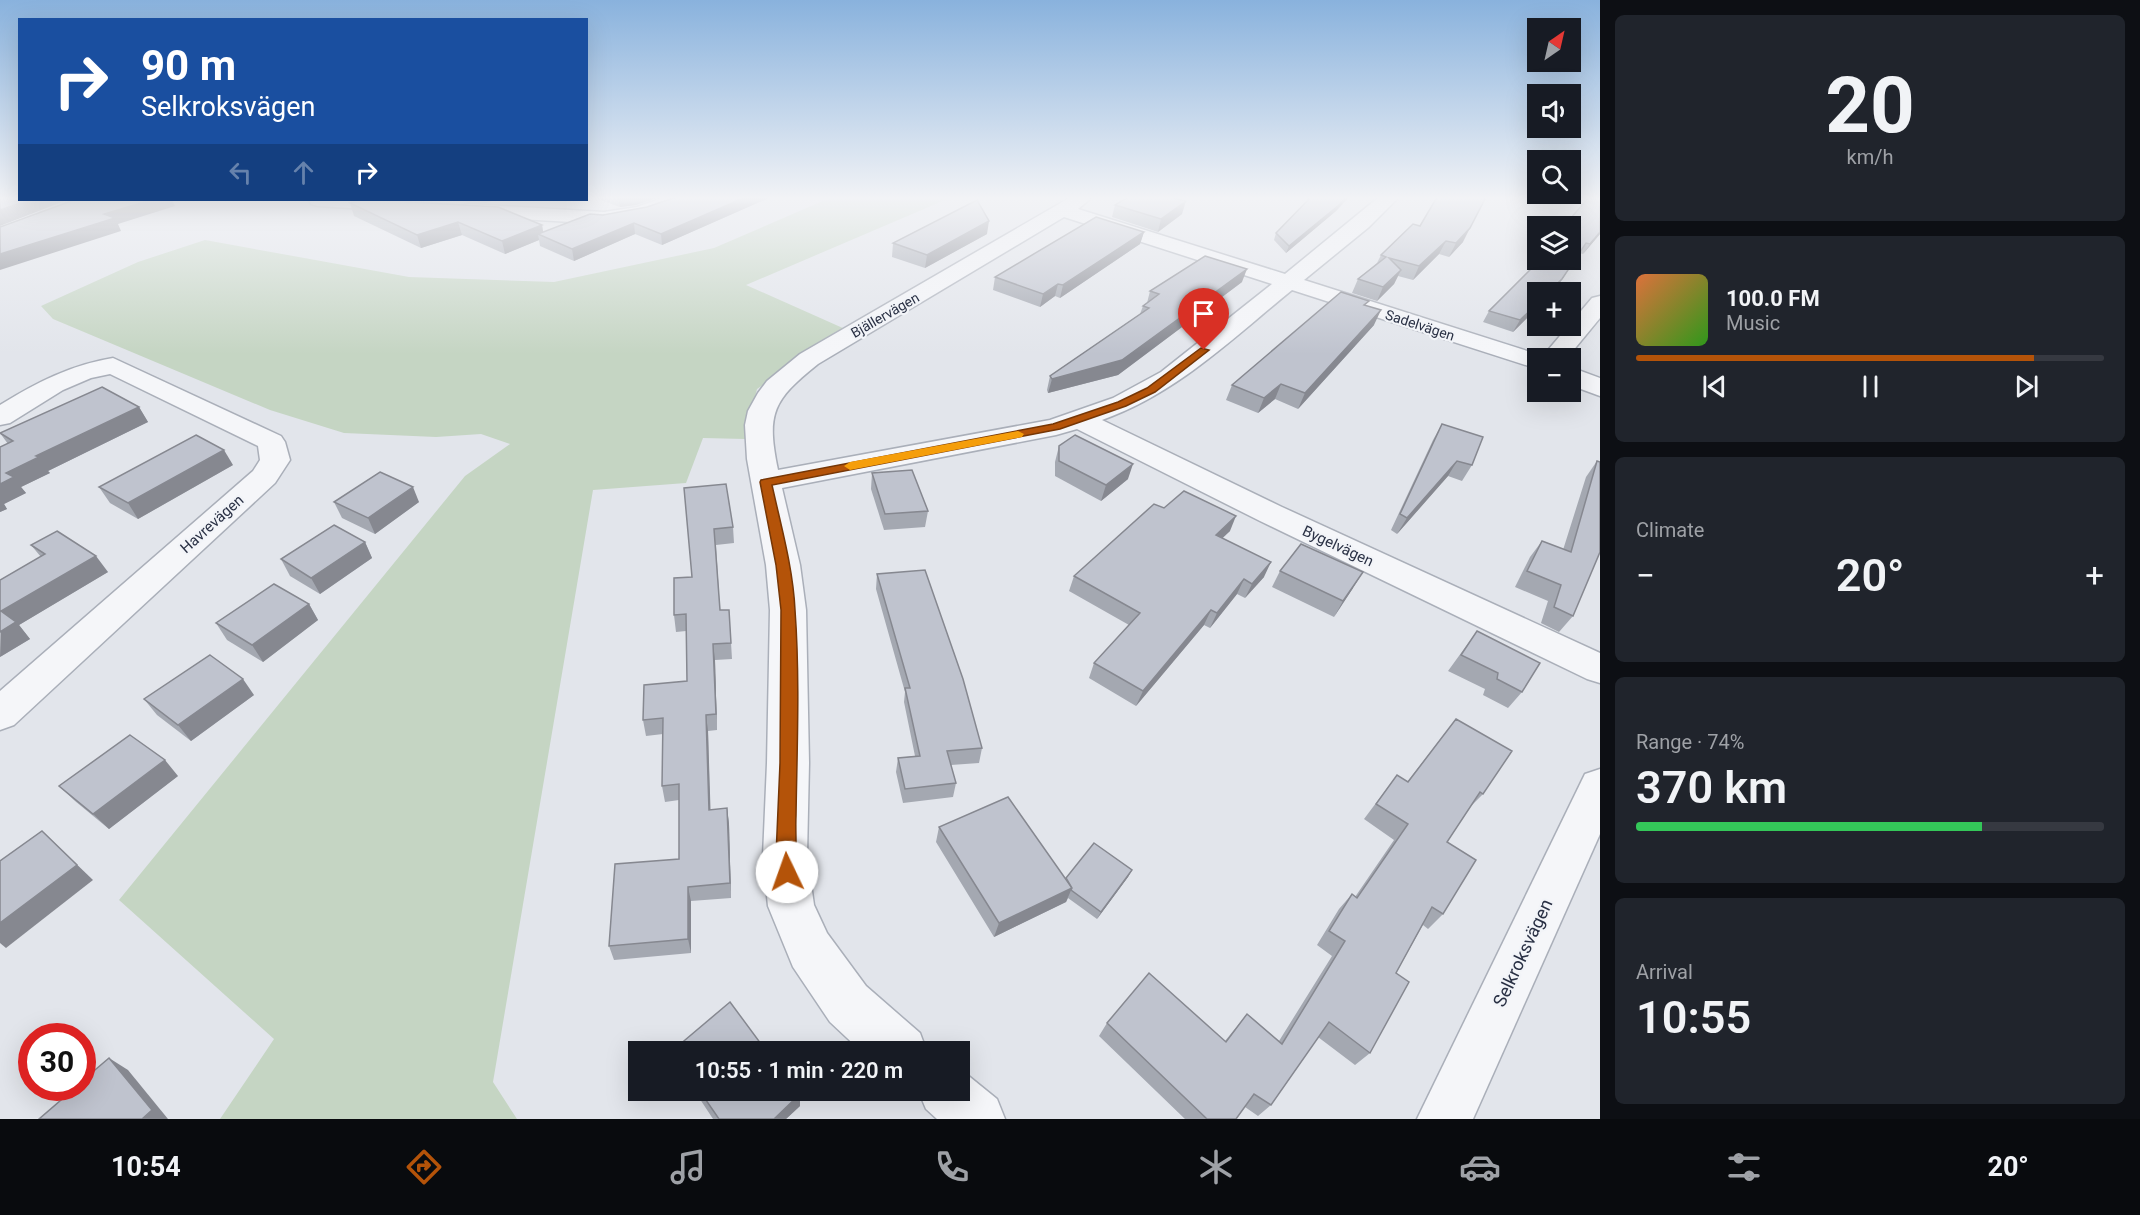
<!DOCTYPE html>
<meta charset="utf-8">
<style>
body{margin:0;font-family:Roboto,sans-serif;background:#20242c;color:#f1f3f6;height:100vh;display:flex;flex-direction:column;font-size:22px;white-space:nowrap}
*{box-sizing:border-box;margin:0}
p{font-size:20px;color:#9ea1a6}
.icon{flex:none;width:33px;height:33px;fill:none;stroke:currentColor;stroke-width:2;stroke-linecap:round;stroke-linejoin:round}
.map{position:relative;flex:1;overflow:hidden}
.sheet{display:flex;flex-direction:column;gap:15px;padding:15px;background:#0d0f14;width:540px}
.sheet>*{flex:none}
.hud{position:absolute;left:18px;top:18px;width:570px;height:183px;border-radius:0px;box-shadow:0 6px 24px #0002;background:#1a4fa0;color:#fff;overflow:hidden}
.needle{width:39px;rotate:34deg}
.tools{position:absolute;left:1527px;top:18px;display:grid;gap:12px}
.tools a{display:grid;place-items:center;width:54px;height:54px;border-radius:0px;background:#171b24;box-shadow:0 6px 24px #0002;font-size:30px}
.speed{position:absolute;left:18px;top:1023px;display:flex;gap:12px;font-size:30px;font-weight:700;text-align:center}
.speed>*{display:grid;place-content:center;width:78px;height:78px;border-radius:50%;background:#171b24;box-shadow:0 6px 24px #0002;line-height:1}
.speed .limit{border:9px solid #d22;background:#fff;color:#111}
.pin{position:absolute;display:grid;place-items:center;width:51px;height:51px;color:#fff;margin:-62px -26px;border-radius:50% 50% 50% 0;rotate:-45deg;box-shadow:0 0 6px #0007}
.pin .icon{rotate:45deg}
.me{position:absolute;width:66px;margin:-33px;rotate:357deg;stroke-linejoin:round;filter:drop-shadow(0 0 4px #0008)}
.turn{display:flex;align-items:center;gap:21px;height:126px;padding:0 24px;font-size:27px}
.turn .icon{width:78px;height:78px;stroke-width:2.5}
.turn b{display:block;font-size:42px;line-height:51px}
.lanes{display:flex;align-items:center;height:57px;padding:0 24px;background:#0003;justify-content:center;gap:30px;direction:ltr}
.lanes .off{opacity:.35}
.big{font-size:45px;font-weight:600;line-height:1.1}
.sheet .widget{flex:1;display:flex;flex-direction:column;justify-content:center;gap:9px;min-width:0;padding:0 21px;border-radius:9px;background:#20242c}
.sheet .dial{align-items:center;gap:0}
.dial b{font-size:78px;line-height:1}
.song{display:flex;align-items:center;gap:18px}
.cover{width:72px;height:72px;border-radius:9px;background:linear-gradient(135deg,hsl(20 70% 55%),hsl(110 70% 35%))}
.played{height:6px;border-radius:3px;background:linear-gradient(90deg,#b45309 85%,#363941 85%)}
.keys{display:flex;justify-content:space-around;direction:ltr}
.heat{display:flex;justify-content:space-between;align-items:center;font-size:33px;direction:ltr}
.charge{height:9px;border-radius:4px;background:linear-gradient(90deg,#34c759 74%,#363941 0)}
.trip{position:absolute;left:628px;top:1041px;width:342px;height:60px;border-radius:0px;background:#171b24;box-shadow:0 6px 24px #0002;font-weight:600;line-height:60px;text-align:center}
.dock{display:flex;height:96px;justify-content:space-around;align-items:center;background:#090b0e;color:#9ea1a6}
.dock .icon{width:42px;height:42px}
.dock .current{color:#b45309}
.dock b{font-size:27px;color:#f1f3f6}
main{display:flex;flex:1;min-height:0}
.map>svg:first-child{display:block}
.green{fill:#c5d5c3}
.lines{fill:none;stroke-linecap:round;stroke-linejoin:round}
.minor-casing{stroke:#aaafb9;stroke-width:3}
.minor{fill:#f5f6f9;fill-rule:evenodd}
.wall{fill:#a4a8b1}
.shaded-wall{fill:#868890}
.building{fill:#bfc3ce;stroke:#868890;stroke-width:1.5}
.route{fill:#b45309;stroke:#753606;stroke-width:1.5}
.slow{fill:#f59e0b}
.labels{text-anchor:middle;stroke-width:4.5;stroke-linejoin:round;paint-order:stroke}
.far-street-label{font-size:14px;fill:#293044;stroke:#f2f4f8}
.street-label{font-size:15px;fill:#293044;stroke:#f2f4f8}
.near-street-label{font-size:18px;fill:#293044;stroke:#f2f4f8}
</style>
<main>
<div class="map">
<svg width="1600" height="1119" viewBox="0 0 1600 1119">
<rect width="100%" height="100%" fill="#e2e5eb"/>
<!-- green -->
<path class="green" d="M832,197H952L746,285L845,329L757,389L745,439L703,438L686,483L593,490L493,1082L517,1119H220L274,1039L119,900L465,476L510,444L481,434L436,437L344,433L270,410L53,319L41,306L138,262L205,240L409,277L554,282L714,248Z"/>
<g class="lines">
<!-- minor casing -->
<g class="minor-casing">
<g id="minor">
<path d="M665,197H691L689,201L648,216L604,224L468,216L461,214L458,210L461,206L468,204L604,212L637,207Z"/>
<path d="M1071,197H1089L1090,199L1078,209L1285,274L1379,197H1399L1369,227L1304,280L1543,356L1592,298L1600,296V318L1567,358H1538V369L1292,290C1232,339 1176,394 1102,420L1282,507L1600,653V683L1587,679L1260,521L1077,429L1056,435L782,488L800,565L806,610L809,763L807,856L814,905L827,933L866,986L920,1033L927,1052H862L830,1022L793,967L768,906L763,856L767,763L770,610L766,565L747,459L745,425L748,411L758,393L767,381L800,354ZM1064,217L1272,284L1161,372L1113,398L1050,420L778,470C766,413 773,400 818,364Z"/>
<path d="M309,200H399L405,201L407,205L405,209L398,211L318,206L311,204Z"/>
<path d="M113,358L281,436L285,442L290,460L275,483L14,725L0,730V691L253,471L260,460L258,446L110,374L91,378L63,390L10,423L0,425V405C36,383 70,365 113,358Z"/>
<path d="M1570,367L1600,378V396L1570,385Z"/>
<path d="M1600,769V834L1473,1119H1417L1585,774Z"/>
<path d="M960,1069L997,1099L1005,1119H937L926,1109L918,1090H960Z"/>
</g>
</g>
<!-- minor -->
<use href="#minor" class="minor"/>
</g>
<!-- wall -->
<g class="wall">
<path d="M592,197H659L636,205L620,207Z"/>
<path d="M676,197H771L662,245L635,234L574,261L540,246L539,240L505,254L462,235L421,248L354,216L350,203L542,225L543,232L603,215L647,207Z"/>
<path d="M1311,197H1349L1336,211L1286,253L1274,240L1276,233Z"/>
<path d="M1600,197V234L1583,254L1579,253L1555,290L1538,292V307L1513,332L1483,322L1489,311L1529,270L1535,260Z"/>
<path d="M428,200H494L485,203Z"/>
<path d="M1115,205L1182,214L1158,232L1112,217Z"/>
<path d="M1420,226L1463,242L1449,257L1439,254L1413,280L1398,276L1394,284L1377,301L1352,293L1358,279L1377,263L1381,255Z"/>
<path d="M1144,232L1140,244L1060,298L1055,296L1040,307L993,290L995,277Z"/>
<path d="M987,234L925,268L892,257L893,243Z"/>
<path d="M1242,282L1118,375L1048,393L1047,390L1050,376L1140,314L1143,306L1147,303L1150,291Z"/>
<path d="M1366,306L1374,325L1298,409L1275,399L1258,413L1226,400L1232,385Z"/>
<path d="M139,407L148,422L48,471L50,473L21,487L26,493L4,504L7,509L0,512L8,444L0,433Z"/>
<path d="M1442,424L1472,465L1462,481L1448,476L1397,534L1391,530L1433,440Z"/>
<path d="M1059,446L1128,479L1101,501L1055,476V462Z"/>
<path d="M1597,461L1573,616L1559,632L1541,623L1548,601L1515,587L1530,557L1542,541L1563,550L1586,477Z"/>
<path d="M233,465L138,519L110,503L99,487Z"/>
<path d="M872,473L928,511L925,527L884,530L871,489Z"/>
<path d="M684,488L733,527L734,543L716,545L720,610H729L732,659L715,660L717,730L708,731L710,810L727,808L729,824L731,898L691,901V953L614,960L609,946L679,859V800L665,802L662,786L663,734L646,736L643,720L687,681L686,631L676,632L674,615L692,577Z"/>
<path d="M334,502H419L375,534L342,518Z"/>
<path d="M1164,508L1230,531L1222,538L1264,577L1245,598L1237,594L1210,628L1204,625L1136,706L1089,678L1094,663L1129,625L1069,591L1074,576Z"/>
<path d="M365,542L372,558L320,594L290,576L281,559Z"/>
<path d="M31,545L108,572L19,625L30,639L0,657L41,557Z"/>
<path d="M1280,571L1353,588L1334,617L1272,587Z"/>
<path d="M877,574L982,748L979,763L951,765L956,783L953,797L903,803L896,772L898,758L915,756L904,702L905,692L876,589Z"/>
<path d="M309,604L318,620L263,662L227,640L216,623Z"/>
<path d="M1477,631L1522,692L1508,708L1483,695L1485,689L1448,671Z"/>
<path d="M254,695L191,741L157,715L144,699Z"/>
<path d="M1456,719L1483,794L1471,806L1447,842L1443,914L1428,929L1423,925L1396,973L1370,1053L1355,1065L1318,1037L1271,1105L1258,1116L1245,1107L1236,1119H1185L1099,1036L1107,1023L1225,1041L1247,1014L1279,1041L1332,956L1317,945L1339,909L1352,894L1355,897L1394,840L1364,819L1397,775L1407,782Z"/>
<path d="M178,776L109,829L75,801L59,786Z"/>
<path d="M939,827L1066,878L1132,870L1128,877L1097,919L1068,898L1066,902L994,937L936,842Z"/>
<path d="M694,1090H797L800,1106L786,1119H713Z"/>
</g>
<!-- shaded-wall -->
<g class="shaded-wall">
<path d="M618,197H659L636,205L620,207Z"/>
<path d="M746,197H771L662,245L661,234Z"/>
<path d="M1346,197H1349L1336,211L1286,253L1289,246Z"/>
<path d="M29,200H67L0,226V210Z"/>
<path d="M151,200H172L175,206L118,224L121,231L0,270V254L104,214Z"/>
<path d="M484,200H494L485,203Z"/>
<path d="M1186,201L1182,214L1158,232L1161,219Z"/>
<path d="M989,221L987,234L925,268L927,255Z"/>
<path d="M458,222L462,235L421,248L417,235Z"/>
<path d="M634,223L635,234L574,261L572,249Z"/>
<path d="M542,225L544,237L538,234L539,240L505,254L502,241Z"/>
<path d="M1470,228L1463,242L1449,257L1456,243Z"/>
<path d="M1144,232L1140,244L1060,298L1063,285Z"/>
<path d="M1600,232V234L1583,254L1590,244Z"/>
<path d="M1446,241L1439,254L1413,280L1419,266Z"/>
<path d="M1586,243L1555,290L1552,292H1548Z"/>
<path d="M1247,269L1242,282L1118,375L1048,393L1052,379Z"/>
<path d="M1401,270L1394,284L1377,301L1383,287Z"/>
<path d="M1058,284L1055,296L1040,307L1043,294Z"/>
<path d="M1538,303V307L1513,332L1520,320Z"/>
<path d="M1381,310L1374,325L1298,409L1305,393Z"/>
<path d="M1281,384L1275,399L1258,413L1264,398Z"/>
<path d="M139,407L148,422L48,471L50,473L21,487L26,493L4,504L7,509L0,512V484L6,473L36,456Z"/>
<path d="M224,450L233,465L138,519L128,503Z"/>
<path d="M1457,461L1448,476L1397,534L1407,518Z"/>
<path d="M1133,464L1128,479L1101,501L1106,485Z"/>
<path d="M413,487L419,502L375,534L368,518Z"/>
<path d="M1236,516L1230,531L1210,550L1216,535Z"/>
<path d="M365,542L372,558L320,594L311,578Z"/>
<path d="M96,556L108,572L19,625L30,639L0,657L1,611Z"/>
<path d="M1271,562L1264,577L1245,598L1252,584Z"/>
<path d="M1363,572L1353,588L1334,617L1343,601Z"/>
<path d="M1244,579L1237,594L1210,628L1217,613Z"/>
<path d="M309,604L318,620L263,662L252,645Z"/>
<path d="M1211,610L1204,625L1136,706L1143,691Z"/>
<path d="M713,644L715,660L717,730L716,714Z"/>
<path d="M243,679L254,695L191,741L178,725Z"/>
<path d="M706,715L708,731L711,825L709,810Z"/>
<path d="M165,760L178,776L109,829L93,814Z"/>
<path d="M727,808L729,824L731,898L730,883Z"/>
<path d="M42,831L93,880L6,948L0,943V923Z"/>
<path d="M1132,870L1128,877L1097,919L1101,912Z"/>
<path d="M688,887L691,901V953L688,939Z"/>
<path d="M1072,888L1066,902L994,937L999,923Z"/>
<path d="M109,1058L128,1070L168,1119H142Z"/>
<path d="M800,1094V1106L786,1119H774Z"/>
</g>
<!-- building -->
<g class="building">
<path d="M0,197H20V200H29L0,210Z"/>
<path d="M676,197H746L661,234L634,223L572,249L538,234L590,214L603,215L647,207Z"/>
<path d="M1128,197H1169L1186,201L1161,219L1115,205Z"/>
<path d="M1311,197H1346L1339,205L1289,246L1276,233Z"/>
<path d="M1437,197H1486L1470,228L1456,243L1446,241L1419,266L1389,258L1401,270L1383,287L1358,279L1386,257L1381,255L1413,224L1420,226Z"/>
<path d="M1589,197H1600V232L1590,244L1586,243L1562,279L1548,292H1538V303L1520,320L1489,311L1539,261L1535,260L1538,257V260H1570V226H1564Z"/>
<path d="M74,200H151L104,214L115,218L0,254V227Z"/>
<path d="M362,200H376L498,207L542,225L502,241L458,222L417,235L350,203Z"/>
<path d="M977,200L989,221L927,255L893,243Z"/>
<path d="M1096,217L1144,232L1063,285L1058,284L1043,294L995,277Z"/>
<path d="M1205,256L1247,269L1122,360L1052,379L1050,376L1149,308L1143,306L1159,294L1150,291Z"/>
<path d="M1341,292L1369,301L1364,305L1381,310L1305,393L1281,384L1264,398L1232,385Z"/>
<path d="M102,387L139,407L36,456L39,457L6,473L14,477L0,484V447L13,441L0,433Z"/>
<path d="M1442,424L1483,437L1472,465L1457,461L1407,518L1400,514Z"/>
<path d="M196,435L224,450L128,503L99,487Z"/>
<path d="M1075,435L1133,464L1106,485L1059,461V446Z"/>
<path d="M1597,461L1600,462V552L1573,616L1554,607L1561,585L1527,571L1542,541L1571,552Z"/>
<path d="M912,470L928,511L885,514L872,473Z"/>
<path d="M380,472L413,487L368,518L334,502Z"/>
<path d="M726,484L733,527L714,529L720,610H729L731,643L713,644L716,714L706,715L709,810L727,808L730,883L688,887V939L609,946L615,864L679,859V784L662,786L663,718L643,720L644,685L687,681L686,614L674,615V578L692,577L684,488Z"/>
<path d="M1184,491L1236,516L1216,535L1271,562L1252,584L1244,579L1217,613L1211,610L1143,691L1094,663L1140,613L1074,576L1154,504L1164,508Z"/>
<path d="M334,525L365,542L311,578L281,559Z"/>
<path d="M57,531L96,556L1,611L16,622L0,632V580L45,554L31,545Z"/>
<path d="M1301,544L1363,572L1343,601L1280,571Z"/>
<path d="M925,570L963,679L982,748L947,751L956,783L905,789L898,758L920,756L905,688H910L877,574Z"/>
<path d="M274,584L309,604L252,645L216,623Z"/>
<path d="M1477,631L1540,663L1522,692L1497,679L1498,673L1461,655Z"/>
<path d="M210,655L243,679L178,725L144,699Z"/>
<path d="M1456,719L1512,751L1483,794L1480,792L1447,842L1476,860L1443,914L1432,907L1396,973L1409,982L1370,1053L1329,1022L1271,1105L1254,1094L1236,1119H1207L1107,1023L1149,973L1226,1042L1247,1014L1282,1044L1345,941L1329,931L1352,894L1357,898L1408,824L1376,804L1397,775L1408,782Z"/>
<path d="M130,735L165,760L93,814L59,786Z"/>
<path d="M1008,797L1072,888L999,923L939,827Z"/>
<path d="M42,831L77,865L0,923V861Z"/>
<path d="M1094,843L1132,870L1101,912L1071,890L1072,888L1066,878Z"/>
<path d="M730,1002L767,1052H672V1051Z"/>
<path d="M109,1058L152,1110L142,1119H39L75,1088H82V1081Z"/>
<path d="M699,1090H797L800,1094L774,1119H719Z"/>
</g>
<!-- sky -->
<linearGradient id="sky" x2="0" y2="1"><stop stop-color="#89b2dd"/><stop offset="0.56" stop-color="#f2f3f6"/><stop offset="1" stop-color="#f2f3f6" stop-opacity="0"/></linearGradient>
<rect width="1600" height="354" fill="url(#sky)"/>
<!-- route -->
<path class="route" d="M1201,348L1209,350L1155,392L1126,406L1060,429L772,485C781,526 793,568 795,610C800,678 797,748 796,816C795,830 798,869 794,879L787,881L781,879L776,856L780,763L781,610L776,565L760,482L761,480L1053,424L1118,402L1147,388Z"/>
<!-- slow -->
<path class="slow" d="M1018,431L1024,434L1022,437L850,470L844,466L850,462Z"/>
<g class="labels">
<!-- far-street labels -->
<g class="far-street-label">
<text transform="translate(885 315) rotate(-30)" y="5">Bjällervägen</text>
<text transform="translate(1420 325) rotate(18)" y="5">Sadelvägen</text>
</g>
<!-- street labels -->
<g class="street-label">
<text transform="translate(212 524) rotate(-42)" y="5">Havrevägen</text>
<text transform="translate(1338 546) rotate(25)" y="5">Bygelvägen</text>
</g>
<!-- near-street labels -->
<g class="near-street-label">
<text transform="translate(1523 953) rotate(-65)" y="6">Selkroksvägen</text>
</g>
</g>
</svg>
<div class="tools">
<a><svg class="needle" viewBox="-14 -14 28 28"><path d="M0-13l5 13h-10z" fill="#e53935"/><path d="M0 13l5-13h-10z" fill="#9ea1a6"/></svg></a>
<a><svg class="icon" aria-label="sound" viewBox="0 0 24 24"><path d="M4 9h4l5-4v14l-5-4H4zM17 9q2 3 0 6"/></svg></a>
<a><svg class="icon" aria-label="search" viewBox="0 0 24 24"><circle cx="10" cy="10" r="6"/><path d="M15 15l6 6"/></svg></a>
<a><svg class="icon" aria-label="layers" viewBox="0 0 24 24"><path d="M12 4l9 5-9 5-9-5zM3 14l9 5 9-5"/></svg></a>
<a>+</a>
<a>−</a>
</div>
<div class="speed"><div class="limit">30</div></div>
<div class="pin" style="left:1204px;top:350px;background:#d93025"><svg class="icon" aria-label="arrive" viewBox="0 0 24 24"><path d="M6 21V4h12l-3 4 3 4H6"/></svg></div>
<svg class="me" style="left:787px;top:872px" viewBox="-20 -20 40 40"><circle r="19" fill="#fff"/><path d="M0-13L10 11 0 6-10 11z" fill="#b45309"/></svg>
<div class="trip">10:55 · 1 min · 220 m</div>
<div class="hud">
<div class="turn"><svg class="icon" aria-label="right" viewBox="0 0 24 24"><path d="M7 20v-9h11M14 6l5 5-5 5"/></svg><div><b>90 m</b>Selkroksvägen</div></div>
<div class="lanes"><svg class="icon off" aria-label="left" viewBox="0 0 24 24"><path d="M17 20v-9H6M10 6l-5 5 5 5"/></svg><svg class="icon off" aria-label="ahead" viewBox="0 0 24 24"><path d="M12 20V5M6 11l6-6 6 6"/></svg><svg class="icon" aria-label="right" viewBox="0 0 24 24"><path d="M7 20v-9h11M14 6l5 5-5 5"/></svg></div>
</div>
</div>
<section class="sheet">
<div class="widget dial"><b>20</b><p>km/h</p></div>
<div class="widget">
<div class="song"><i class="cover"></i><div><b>100.0 FM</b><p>Music</p></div></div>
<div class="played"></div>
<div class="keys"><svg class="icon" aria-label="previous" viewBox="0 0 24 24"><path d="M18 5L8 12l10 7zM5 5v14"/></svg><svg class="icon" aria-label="pause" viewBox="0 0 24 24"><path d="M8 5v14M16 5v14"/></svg><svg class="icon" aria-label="next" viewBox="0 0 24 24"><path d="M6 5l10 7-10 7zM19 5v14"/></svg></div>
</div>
<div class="widget"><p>Climate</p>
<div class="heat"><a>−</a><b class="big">20°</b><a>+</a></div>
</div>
<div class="widget"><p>Range · 74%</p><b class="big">370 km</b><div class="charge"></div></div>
<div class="widget"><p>Arrival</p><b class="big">10:55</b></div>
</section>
</main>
<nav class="dock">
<b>10:54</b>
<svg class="icon current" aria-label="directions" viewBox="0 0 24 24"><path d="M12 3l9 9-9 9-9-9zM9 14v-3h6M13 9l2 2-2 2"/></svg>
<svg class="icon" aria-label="music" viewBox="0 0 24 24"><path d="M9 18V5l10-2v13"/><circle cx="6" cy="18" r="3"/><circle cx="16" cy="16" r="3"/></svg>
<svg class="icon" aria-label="phone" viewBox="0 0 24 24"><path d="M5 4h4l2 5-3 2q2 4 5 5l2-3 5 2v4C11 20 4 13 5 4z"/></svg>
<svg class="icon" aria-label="climate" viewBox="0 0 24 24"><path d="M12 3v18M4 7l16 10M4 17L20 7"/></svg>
<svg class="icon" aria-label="car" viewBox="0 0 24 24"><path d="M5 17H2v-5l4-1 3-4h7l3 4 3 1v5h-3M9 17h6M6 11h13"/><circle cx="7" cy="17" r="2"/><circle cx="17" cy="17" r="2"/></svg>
<svg class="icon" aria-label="filters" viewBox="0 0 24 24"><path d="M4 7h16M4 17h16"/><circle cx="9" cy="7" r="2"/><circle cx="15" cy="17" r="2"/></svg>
<b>20°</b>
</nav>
